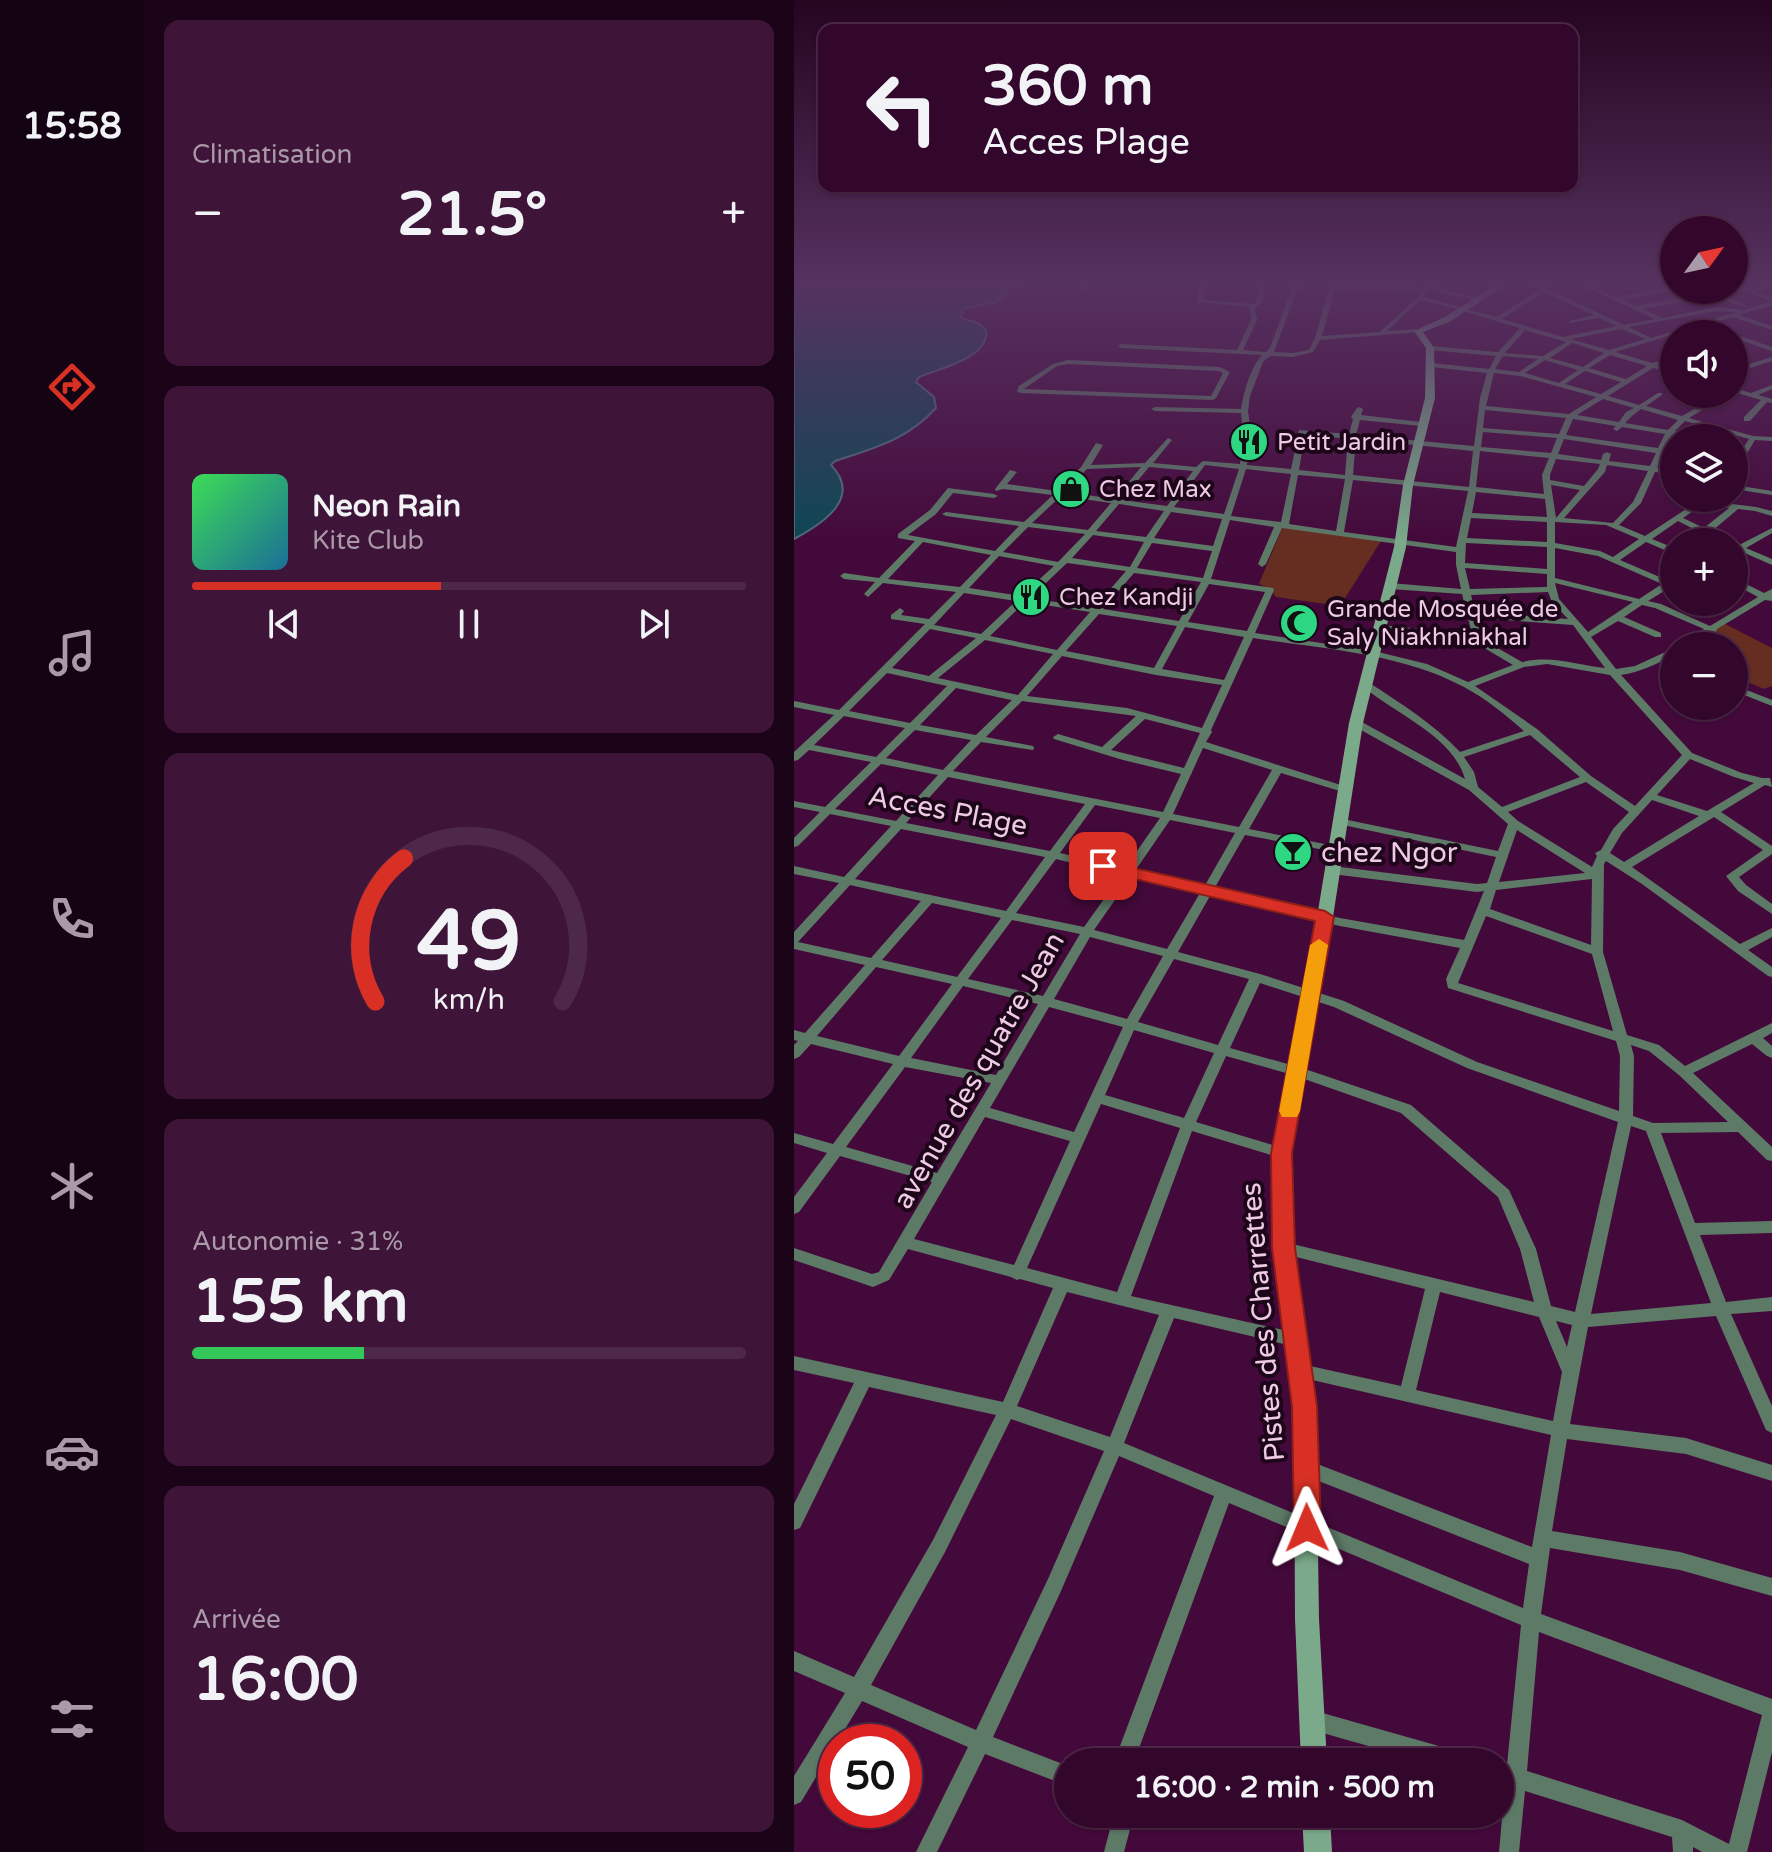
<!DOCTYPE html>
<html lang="fr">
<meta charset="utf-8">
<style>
body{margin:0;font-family:"Varela Round",sans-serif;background:#3e1538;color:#f1f3f6;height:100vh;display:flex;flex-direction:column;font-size:30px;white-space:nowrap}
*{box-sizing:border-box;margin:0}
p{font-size:26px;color:#a999a9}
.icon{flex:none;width:44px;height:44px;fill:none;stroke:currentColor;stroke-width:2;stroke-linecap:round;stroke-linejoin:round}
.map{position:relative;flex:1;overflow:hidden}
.drawer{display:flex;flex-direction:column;gap:20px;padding:20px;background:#1c0418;width:650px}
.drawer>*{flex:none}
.guide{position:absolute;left:24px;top:24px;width:760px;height:168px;border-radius:16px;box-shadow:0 2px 6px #0004,0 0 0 2px #4e2848;background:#33072c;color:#f1f3f6;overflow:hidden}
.needle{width:52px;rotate:57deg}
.buttons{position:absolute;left:866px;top:216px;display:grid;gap:16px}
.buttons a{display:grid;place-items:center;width:88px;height:88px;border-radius:50%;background:#33072c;box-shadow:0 2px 6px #0004,0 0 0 2px #4e2848;font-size:40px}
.speed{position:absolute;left:24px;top:1724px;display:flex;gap:16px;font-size:40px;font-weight:700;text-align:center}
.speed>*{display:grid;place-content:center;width:104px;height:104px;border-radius:50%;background:#33072c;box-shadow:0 2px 6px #0004,0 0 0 2px #4e2848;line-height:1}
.speed .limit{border:12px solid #d22;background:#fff;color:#111}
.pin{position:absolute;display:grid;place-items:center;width:68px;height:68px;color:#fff;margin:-34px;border-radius:16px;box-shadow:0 4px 12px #0006}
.me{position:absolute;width:88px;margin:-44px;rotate:359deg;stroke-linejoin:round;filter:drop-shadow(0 0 6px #0008)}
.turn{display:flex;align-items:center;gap:28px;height:168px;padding:0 32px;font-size:36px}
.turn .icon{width:104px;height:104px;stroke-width:2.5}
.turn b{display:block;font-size:56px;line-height:68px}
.big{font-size:60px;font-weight:800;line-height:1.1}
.drawer .tile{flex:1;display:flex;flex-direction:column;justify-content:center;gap:12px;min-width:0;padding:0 28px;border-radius:16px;background:#3e1538}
.drawer .dial{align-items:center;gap:0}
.dial svg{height:208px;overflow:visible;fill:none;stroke:#4e2848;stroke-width:7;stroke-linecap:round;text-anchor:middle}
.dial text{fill:#f1f3f6;stroke:none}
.song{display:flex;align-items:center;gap:24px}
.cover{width:96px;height:96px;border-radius:12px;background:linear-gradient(135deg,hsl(130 70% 55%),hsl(200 70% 35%))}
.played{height:8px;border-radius:4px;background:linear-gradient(90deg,#d93025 45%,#4e2848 45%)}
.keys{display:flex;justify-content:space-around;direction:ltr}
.heat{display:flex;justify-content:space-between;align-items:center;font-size:44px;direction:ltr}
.charge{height:12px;border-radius:6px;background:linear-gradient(90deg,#34c759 31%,#4e2848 0)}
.trip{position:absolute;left:260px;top:1748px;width:460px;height:80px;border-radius:40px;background:#33072c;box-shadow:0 2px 6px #0004,0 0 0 2px #4e2848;font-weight:800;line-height:80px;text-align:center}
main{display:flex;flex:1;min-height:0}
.dock{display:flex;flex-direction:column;width:144px;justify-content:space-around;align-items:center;background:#140312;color:#a999a9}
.dock .icon{width:56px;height:56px}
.dock .on{color:#d93025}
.dock b{font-size:36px;color:#f1f3f6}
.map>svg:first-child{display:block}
.green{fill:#662e20}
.water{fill:#0d4753;stroke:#506e7e;stroke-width:2}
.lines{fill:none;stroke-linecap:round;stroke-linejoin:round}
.minor{fill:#5d7a67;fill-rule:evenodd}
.secondary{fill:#7baa8b;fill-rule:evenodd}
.route{fill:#d93025;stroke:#8d1f18;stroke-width:2}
.slow{fill:#f59e0b}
.labels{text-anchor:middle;stroke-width:8;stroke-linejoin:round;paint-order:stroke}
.far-poi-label{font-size:24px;fill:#eecae4;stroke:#1d0619;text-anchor:start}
.street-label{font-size:28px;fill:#eecae4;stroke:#1d0619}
.poi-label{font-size:28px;fill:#eecae4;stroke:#1d0619;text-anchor:start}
</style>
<main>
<nav class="dock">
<b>15:58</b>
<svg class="icon on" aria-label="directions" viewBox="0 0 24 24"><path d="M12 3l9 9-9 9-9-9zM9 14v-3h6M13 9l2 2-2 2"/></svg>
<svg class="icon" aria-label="music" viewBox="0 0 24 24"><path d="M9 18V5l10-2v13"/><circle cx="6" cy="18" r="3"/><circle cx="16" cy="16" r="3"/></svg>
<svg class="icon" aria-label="phone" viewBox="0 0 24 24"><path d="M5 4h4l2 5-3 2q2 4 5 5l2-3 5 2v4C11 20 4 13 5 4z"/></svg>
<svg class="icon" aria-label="climate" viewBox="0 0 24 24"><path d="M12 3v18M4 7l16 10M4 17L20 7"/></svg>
<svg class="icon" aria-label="car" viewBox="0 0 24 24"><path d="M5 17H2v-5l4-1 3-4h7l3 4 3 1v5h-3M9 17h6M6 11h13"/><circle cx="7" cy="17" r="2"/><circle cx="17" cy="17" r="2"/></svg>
<svg class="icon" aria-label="filters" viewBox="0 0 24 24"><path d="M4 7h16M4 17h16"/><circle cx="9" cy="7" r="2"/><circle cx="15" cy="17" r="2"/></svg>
</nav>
<section class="drawer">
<div class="tile"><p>Climatisation</p>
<div class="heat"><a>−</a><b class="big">21.5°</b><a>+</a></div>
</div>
<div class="tile">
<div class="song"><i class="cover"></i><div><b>Neon Rain</b><p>Kite Club</p></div></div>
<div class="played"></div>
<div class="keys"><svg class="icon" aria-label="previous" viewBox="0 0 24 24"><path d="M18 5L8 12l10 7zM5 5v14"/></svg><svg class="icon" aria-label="pause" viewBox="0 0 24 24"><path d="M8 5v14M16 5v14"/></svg><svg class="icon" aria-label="next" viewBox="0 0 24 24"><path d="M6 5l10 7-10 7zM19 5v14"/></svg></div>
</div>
<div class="tile dial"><svg viewBox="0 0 100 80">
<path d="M14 69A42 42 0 1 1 86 69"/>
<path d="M14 69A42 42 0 0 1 25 14" stroke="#d93025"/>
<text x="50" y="56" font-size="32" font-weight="700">49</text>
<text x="50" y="72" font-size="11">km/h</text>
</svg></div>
<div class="tile"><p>Autonomie · 31%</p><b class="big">155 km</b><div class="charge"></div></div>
<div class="tile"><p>Arrivée</p><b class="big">16:00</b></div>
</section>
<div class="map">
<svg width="978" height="1852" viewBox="0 0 978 1852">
<rect width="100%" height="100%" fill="#44093b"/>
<!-- green -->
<g class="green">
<path d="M489,526L587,541L546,606L482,597L475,588L465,584Z"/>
<path d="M931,624L978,648V686L970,689L940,676V646H890Z"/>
</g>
<!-- water -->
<path class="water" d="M0,285H228L202,302L169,309L167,318L184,323L192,330C196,358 144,369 125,377L122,382L140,397L142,408C113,440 80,448 41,461L37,465C69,498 28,524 0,539Z"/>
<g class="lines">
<!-- minor -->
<g class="minor">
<path d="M288,285H294L293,290H289Z"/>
<path d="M407,285H413L408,300L459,304L462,302L465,285H471L468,303L461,308L463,320L449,350L472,352L476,348L499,285H505L480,352L499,353L515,350L521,338L536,285L632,288L635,286L688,299L685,301L636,290L633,292L541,290L528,336L586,332L629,292L632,294L629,297L702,317L745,290L737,285L750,287L754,285L757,287L754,289L830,325L861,319L787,285H795L822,297L880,286V290L828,300L843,306L913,293L910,290H915L954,306L949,307L919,296L849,309L868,318L922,307L949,310L977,301L955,292L940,290V286L959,290L971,285H978L963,292L978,298V305L945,315L978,326V330L939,317L914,324L938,334H929L907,326L821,352L858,363L880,357V361L865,365L880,370V374L859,368L814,396L845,405L864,393H868V395L852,406L888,416L927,394H935L895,418L959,436L978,437V441L961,440L943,470H940V462L955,439L891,421L881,431L911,438L878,435L871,449L880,451V455L869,454L863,467L880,470V474L861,472L847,503L825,525L851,536L909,498H918L914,501L962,507L978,511V516L961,511L944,509L917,532L935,542H925L884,521L858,539L880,548V554L852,542L826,560L875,581H880V585L854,601L867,604L916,626L964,597L940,584V578L970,593L978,589V601L971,600L923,629L922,632C907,635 903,646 884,646L910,629L861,608L848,605L830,617L867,633V637H861L824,621L797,637L822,669L841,666L880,648V655C863,664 846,672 827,675L898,753L948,773L968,778H976L978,787L971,785L927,812L978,846V854L945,877L952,885L978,904V914L944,891L932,876L969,850L920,817L838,867L946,944L978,928V937L954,950L978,967V977L974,976L848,884L812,861L810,864L809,952L833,1035L865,1045L891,1066L978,1023V1033L969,1038L978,1046V1058L973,1056L958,1044L899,1073L978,1147V1161L973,1160L944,1132L867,1133L901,1223L978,1221V1233L906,1235L932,1302L978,1297V1311L937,1314L978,1406V1433L972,1430L922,1316L794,1327L776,1424L892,1438L978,1465V1481L892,1454L773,1439L758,1531L886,1552L978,1578V1596L886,1570L756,1548L747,1614L978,1699V1752L953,1852H908L899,1847V1852H879L878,1837L731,1791L725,1852H705L711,1785L706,1783V1763L713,1765L727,1625L435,1503L340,1762H320L420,1496L325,1456L267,1591L199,1737L274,1766V1786L191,1754L143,1852H122L174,1747L68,1701L7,1802L0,1805V1776L51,1693L0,1671V1651L60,1677L139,1540L202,1415L75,1387L6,1528L0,1530V1504L60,1383L0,1370V1356L209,1402L259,1288L226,1279L223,1280L217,1277L114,1249L95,1280L79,1287L0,1260V1248L78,1274L85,1272L138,1182L46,1156L5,1212L0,1214V1197L33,1153L0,1143V1133L39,1144L99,1064L17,1044L5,1057L0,1059V1045L4,1041L0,1040V1030L11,1033L71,965L0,949V932L45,883L0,874V866L50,877L97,826L36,814L4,846L0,847V838L26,812L0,807V801L31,807L77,762L15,750L4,760L0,761V752L40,715L0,707V701L45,710L131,624L97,619V615L106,608L110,611L107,615L135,619L162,592L89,583L74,597L70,594L81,582L50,579L46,576L50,573L85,578L121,541L104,538V534L136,510L154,488L200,494L204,496L200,498L159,493L142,514L114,535L201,551L225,526L152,516L148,514L152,512L230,522L259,495L209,489L202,491L201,489L216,470L223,472L213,484L263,491L287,467L302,443L309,445L297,465L351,463L374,438L378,440L359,463L402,467L409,461L446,464L449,434L447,413L361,411L357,409L361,407L447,409C450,392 456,368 468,355L327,348L324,346L327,344L443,350L457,320L455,307L402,302ZM750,292L800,315L775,321V323L805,318L823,326L769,337L708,319ZM626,300L648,305L726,328L704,352L636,346L633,348L636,350L702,356L695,369L637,363L634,365L637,367L693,373L686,398L680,446L562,435L566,420L627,426L631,424L627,422L567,415L569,409L565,407L563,408L557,417L559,419L555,434L505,430L497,469L453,465L457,434L454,411L456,396L469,362L476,356L499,357L519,352L526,340L626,332V330L624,329L593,331ZM922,311L943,312L857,338L835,327ZM828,329L851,339L815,350L776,339ZM731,330L772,342L749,356L711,353ZM778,343L810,353L789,367L756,358ZM816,355L853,366L832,379L795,368ZM709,356L744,359L725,372L701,369ZM751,360L784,370L765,383L731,373ZM791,371L827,382L807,394L771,384ZM700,373L726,376L802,397L775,414L692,406ZM809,399L840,408L832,412L825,422L783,415ZM847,409L884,420L874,430L831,423L838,416ZM691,410L772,418L765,434L689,428ZM779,419L822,426L819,429L823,431L828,427L871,434L864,448L772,435ZM689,432L763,438L757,453L687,447ZM511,434L554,439L551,475L505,470ZM562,439L679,451L675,487L559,475ZM770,439L862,453L856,466L815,461L817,454L813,452L809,454L807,460L764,454ZM686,451L755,458L748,475L750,494L682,487ZM762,459L806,464L804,469L790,486L756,480V475ZM411,465L445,469L430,514L380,507ZM813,465L854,471L839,502L819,523L770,518L811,472ZM347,467L321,499L271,492L293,469ZM355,467L399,471L373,506L328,500ZM452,469L497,474L487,522L437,516ZM504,475L551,479L542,531L495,524ZM559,480L674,491L662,547L550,532ZM757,485L786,490L762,518ZM682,492L751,499L753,517L678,513ZM267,496L317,503L294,530L238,523ZM325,504L370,511L352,537L302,531ZM908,505H909L935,508L910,528L889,518ZM377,512L428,519L419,546L360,538ZM677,518L753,522V542L673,538ZM436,520L480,527L464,564L468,567L472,564L488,528L662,552V565L667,589L596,583L592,586L596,589L668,594L678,634L587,625L582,628L587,631L680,640L687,646L719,665L674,682L633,664L580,651L461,633L480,590L479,588L417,579ZM761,522L812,525L845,539L819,557L806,551L761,543ZM234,527L291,534L264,562L209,552ZM299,535L350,542L336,567L278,558ZM129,542L197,555L166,587L94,579ZM358,543L418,551L409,578L343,568ZM672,543L753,547V569L671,563ZM761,548L804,556L868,584L845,599L761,578ZM205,556L260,566L227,596L175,588ZM273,563L332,571L300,608L236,598ZM671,568L753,574V587L676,589ZM340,573L407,582L385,621L309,609ZM761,583L839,602L794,632L765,599ZM415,584L471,592L453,631L394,622ZM754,592L758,602L774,619L681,612L677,595ZM170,593L222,601L187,634L140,625ZM231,602L296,612L263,650L196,636ZM305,614L383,626L360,668L272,651ZM683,618L779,625L811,668C782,665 758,655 728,662L693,642L687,636ZM391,627L450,637L430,680L368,669ZM136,629L182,638L135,676L98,668ZM459,638C529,649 606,653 670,687C691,698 712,715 730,731L666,752C639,723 606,703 574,682H568L566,684C598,713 658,734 671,779L566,721H558V725L675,790L714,824L704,851L544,818L539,821L544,824L702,857L693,883L683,884L538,866L532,870L538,874L683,892L690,891L670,940L546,918L420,889L451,835L541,852L547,849L541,846L455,829L487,773L549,792L553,791L554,789L553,787L412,742L418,732L417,730ZM191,640L259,654L224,695L144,678ZM268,656L362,675L428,685L408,728L333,708L233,696ZM753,664L816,675L888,755L841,806L797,776L743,729L681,686L730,667ZM93,673L153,686L116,723L55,711ZM162,688L217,700H218L182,735L126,725ZM228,701L342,716L308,747L264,734L259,737L260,739L329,760L387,774L369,812L159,771L187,742L239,750L240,748L239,746L192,737ZM50,716L111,728L82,757L20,745ZM351,719L406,733L390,768L317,750ZM121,730L177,740L149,770L92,758ZM736,735L786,777L708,807L684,787L680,772L670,757ZM409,748L478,770L445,827L379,814ZM896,759L940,777L960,783L913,811L863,795ZM87,764L144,775L102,821L41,809ZM154,777L291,804L256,851L112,823ZM792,782L835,812L819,829L807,850L801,853L803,856L798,867L724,821L714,812ZM858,800L905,816L830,862L816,853L828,833ZM301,805L366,818L331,868L266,853ZM376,820L441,833L410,887L341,871ZM107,829L251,857L212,911L61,879ZM723,830L791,873L705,882ZM262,859L327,875L290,927L222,913ZM337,877L406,893L373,949L300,930ZM798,879L797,945L696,909L702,890ZM56,885L127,901L77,958L4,942ZM416,896L546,926L666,948L652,979L654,988L822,1041L826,1056L825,1111L683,1062L550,1001L466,974L384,952ZM138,903L207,918L163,977L88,960ZM692,916L798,954L819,1031L664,983ZM218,920L286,934L249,996L174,979ZM296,937L369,956L333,1019L260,999ZM380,959L455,979L424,1045L344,1022ZM82,967L158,984L105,1056L23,1036ZM466,983L540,1007L673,1068L824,1122L781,1312L757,1306L742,1249L715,1190L617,1105L508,1068L436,1048ZM169,986L244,1004L202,1075L117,1058ZM255,1007L329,1027L280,1132L196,1108ZM340,1030L420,1053L390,1118L311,1095ZM837,1045L855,1051L885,1075L934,1122L859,1123L839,1116L840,1056ZM432,1056L499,1075L607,1113L704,1197L726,1249L740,1302L490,1242L485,1244L482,1248L485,1252L490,1254L631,1289L607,1386L507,1364L501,1366L499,1371L501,1376L757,1435L738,1547L513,1460L507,1462L504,1468L507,1474L735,1564L729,1608L330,1443L380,1318L503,1347L509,1345L511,1340L509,1335L503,1333L337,1296L398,1131L487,1158L492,1157L494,1153L492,1149L402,1122ZM111,1067L197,1083L143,1173L52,1147ZM307,1104L386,1128L323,1292L233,1268ZM191,1117L276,1141L220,1265L120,1239ZM837,1126L852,1131L917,1303L797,1314ZM273,1292L365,1315L316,1437L223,1406ZM646,1292L745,1317L768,1372L759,1421L622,1390ZM762,1321L778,1325L773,1347ZM217,1419L310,1451L254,1579L182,1730L77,1685L151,1552ZM745,1632L968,1715L935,1844L888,1820L733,1771Z"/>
<path d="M940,334L978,347V351L940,338Z"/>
<path d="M978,357V361L940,373V369Z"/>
<path d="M274,360L426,367L436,372L422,398L419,400L226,393L223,391L225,386L259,364ZM274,364L425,371L429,373L417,396L230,389L263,366Z"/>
<path d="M978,385V389L964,395L978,399V403L973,402L956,421H950V417L967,400L940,392V388L957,393Z"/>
<path d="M940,485L978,491V495L940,489Z"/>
<path d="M978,528V533L952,548L978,559V565L946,551L940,554V544L945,545Z"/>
<path d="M940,685L978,700V706L940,691Z"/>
<path d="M518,1710L666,1752L673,1755L676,1762H631L518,1730L511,1727L508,1720L511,1713Z"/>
<path d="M320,1814H340L330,1852H310Z"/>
</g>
<!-- secondary -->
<g class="secondary">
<path d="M701,285H711L657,321L629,332L640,348L641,398L619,485L612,547L569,723L539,917L496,1153L500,1248L522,1406L525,1619L533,1762H507L501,1619L500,1406L480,1248L478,1153L523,917L555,723L600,547L609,485L631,398L632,348L620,331L651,317Z"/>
<path d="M508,1814H536L538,1852H510Z"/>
</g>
</g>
<!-- sky -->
<linearGradient id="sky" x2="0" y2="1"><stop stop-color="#250520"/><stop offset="0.52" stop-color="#563260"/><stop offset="1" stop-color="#563260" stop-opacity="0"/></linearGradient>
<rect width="978" height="544" fill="url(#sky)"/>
<!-- route -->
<path class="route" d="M309,861L531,911L540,917L498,1153L501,1248L523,1406L527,1528L523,1537L513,1541L504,1537L500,1528L498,1406L478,1248L477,1153L521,921L302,870L300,866L302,863Z"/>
<!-- slow -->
<path class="slow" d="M525,939L534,945L506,1111L503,1117H488L485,1111L516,945Z"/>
<!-- icons -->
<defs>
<g id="restaurant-disc" transform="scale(2)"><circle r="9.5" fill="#2ed883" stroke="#1d0619"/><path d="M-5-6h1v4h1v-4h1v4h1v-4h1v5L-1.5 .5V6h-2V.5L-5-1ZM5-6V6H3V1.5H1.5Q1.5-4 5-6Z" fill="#111"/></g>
<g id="shop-disc" transform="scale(2)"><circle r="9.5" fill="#2ed883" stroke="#1d0619"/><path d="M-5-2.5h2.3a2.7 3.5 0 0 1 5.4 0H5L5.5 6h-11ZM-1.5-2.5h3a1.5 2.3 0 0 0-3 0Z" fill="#111"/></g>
<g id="mosque-disc" transform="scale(2)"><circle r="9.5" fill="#2ed883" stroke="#1d0619"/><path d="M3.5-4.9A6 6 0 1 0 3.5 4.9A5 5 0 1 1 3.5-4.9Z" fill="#111"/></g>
<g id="bar-disc" transform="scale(2)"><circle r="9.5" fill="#2ed883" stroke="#1d0619"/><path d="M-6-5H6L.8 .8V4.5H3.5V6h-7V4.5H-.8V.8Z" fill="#111"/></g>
</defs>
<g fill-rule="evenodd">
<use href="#restaurant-disc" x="455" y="442"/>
<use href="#shop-disc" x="277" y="489"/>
<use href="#restaurant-disc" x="237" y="597"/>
<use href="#mosque-disc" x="505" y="623"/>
<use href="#bar-disc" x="499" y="852"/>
</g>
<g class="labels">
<!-- far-poi labels -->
<g class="far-poi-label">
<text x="483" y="450">Petit Jardin</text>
<text x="305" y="497">Chez Max</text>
<text x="265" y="605">Chez Kandji</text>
<text x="533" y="617">Grande Mosquée de<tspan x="533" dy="28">Saly Niakhniakhal</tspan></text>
</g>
<!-- street labels -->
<g class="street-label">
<text transform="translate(154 810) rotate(11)" y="10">Acces Plage</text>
<text transform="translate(184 1070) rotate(-60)" y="10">avenue des quatre Jean</text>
<text transform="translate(468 1322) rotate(-95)" y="10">Pistes des Charrettes</text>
</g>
<!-- poi labels -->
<g class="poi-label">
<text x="527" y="862">chez Ngor</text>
</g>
</g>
</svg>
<div class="buttons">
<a><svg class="needle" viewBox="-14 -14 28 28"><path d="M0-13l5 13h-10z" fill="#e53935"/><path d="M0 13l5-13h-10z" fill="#a999a9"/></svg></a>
<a><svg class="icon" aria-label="sound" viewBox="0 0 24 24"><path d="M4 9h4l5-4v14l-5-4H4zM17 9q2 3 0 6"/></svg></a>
<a><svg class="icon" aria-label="layers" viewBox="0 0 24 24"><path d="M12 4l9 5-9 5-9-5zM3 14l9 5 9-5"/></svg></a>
<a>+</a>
<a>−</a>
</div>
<div class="speed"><div class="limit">50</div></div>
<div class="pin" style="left:309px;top:866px;background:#d93025"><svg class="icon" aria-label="arrive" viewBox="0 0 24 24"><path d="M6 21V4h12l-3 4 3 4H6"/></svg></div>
<svg class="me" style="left:513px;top:1528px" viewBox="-20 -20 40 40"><path d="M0-17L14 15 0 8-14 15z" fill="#d93025" stroke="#fff" stroke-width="4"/></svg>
<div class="trip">16:00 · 2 min · 500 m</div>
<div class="guide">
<div class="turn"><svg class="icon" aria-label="left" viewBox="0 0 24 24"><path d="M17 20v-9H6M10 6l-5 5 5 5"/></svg><div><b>360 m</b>Acces Plage</div></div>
</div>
</div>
</main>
